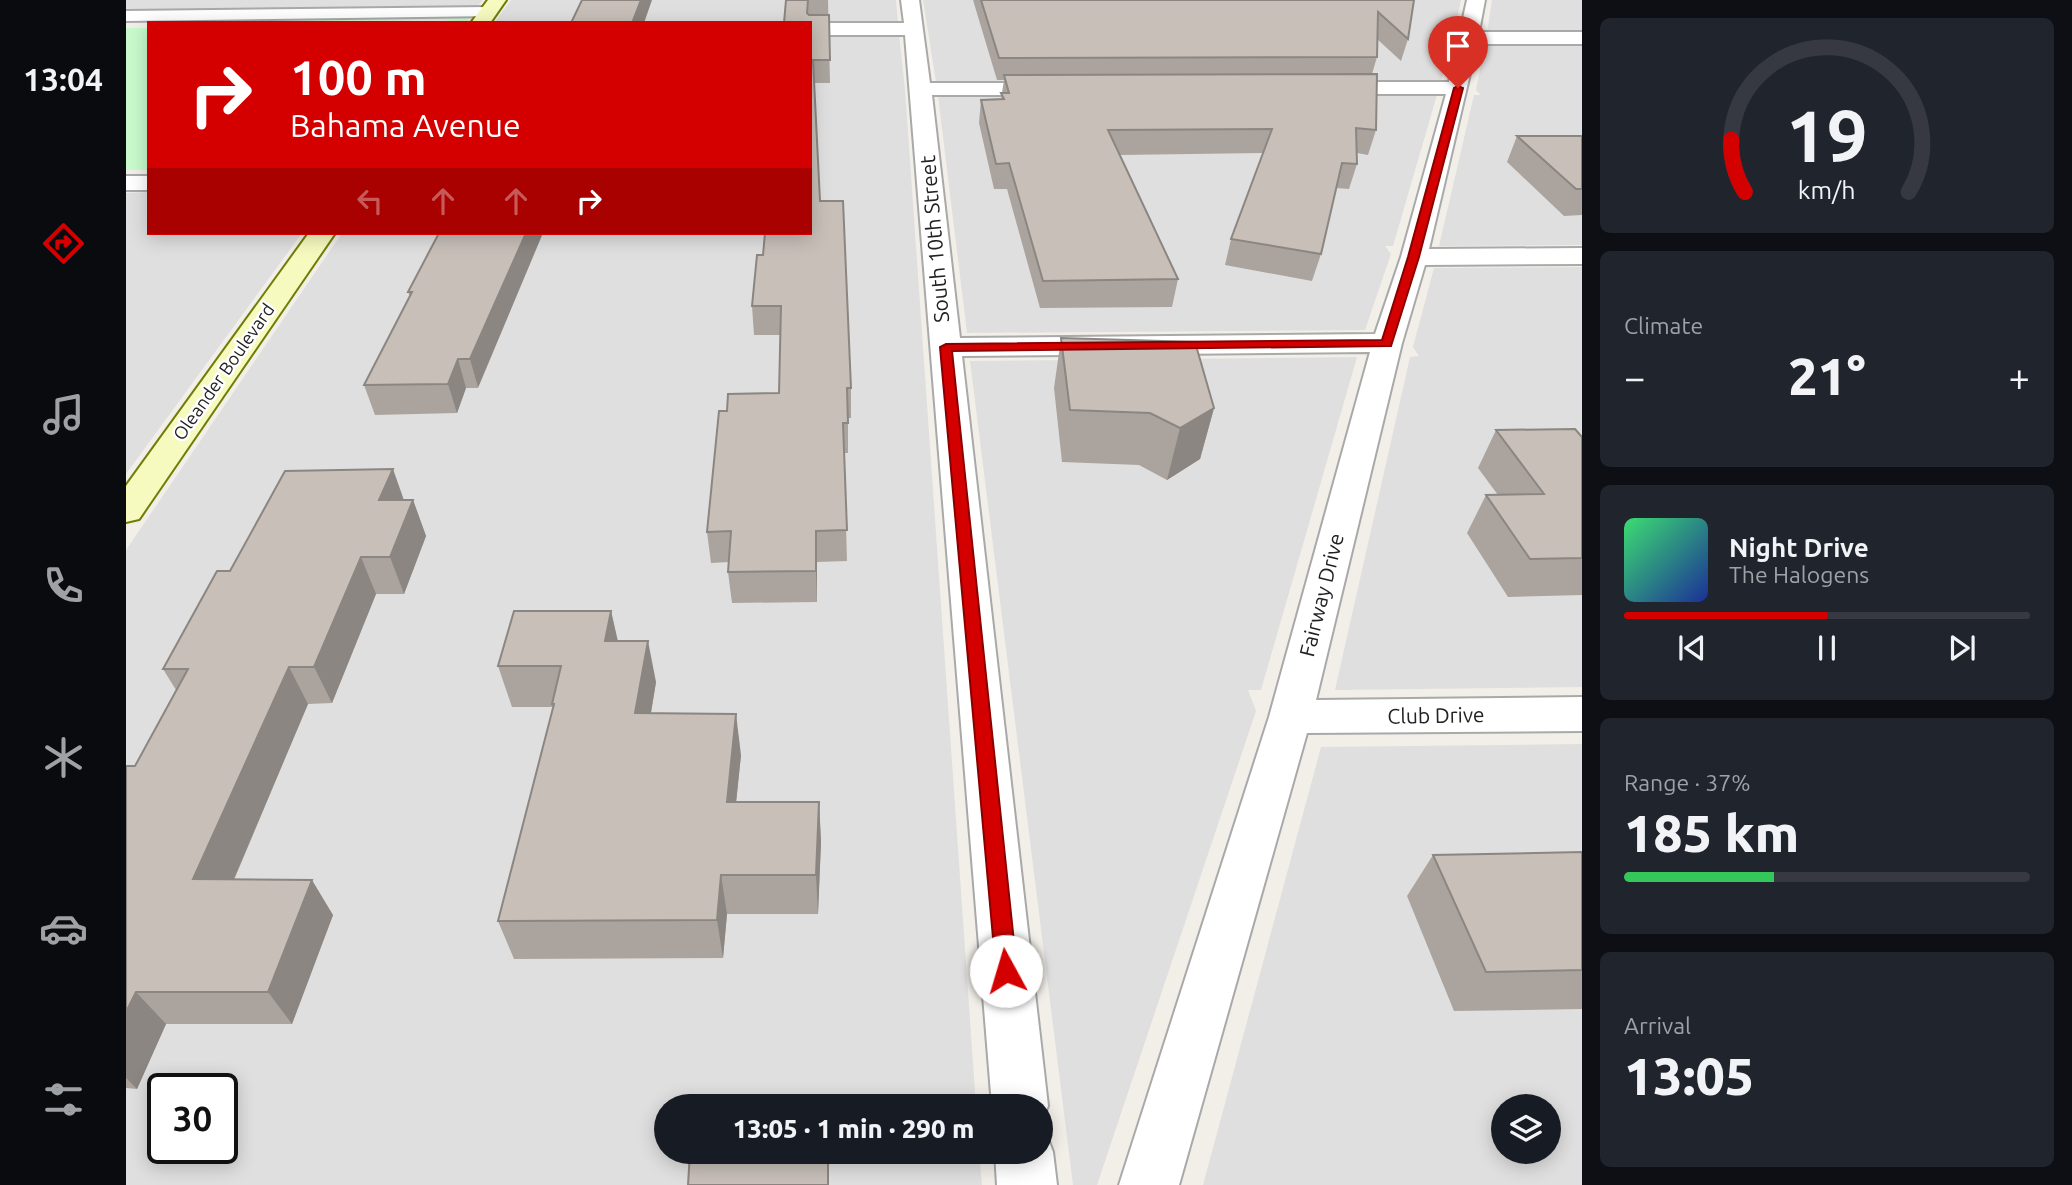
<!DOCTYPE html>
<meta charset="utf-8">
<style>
body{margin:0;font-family:Ubuntu,sans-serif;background:#20242c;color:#f1f3f6;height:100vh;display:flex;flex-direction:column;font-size:26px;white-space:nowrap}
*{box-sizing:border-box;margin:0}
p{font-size:23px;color:#9ea1a6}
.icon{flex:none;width:38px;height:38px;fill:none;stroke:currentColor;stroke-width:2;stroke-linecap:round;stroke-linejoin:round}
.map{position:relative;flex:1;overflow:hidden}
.side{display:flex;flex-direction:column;gap:18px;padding:18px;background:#0d0f14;width:490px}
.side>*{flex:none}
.top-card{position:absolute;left:21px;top:21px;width:665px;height:214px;border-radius:0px;box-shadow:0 4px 18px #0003;background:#d40000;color:#fff;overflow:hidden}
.controls{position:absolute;left:1365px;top:1094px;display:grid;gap:14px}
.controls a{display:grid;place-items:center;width:70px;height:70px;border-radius:50%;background:#171b24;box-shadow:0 4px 18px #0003;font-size:35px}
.speed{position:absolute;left:21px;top:1073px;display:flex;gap:14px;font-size:35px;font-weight:700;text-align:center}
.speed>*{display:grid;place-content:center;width:91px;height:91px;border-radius:50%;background:#171b24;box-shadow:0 4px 18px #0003;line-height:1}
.speed .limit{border:4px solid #111;border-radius:10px;background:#fff;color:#111}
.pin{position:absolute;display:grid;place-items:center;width:60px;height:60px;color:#fff;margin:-72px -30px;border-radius:50% 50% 50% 0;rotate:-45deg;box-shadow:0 0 7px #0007}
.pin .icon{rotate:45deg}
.me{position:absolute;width:77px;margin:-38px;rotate:354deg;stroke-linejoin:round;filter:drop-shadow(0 0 5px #0008)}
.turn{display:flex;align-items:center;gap:24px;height:147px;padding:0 28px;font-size:32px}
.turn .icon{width:91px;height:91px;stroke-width:2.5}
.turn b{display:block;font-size:49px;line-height:60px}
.lanes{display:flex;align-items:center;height:66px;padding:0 28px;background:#0003;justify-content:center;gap:35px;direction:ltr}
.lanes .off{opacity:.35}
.big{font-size:52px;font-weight:800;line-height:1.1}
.side .widget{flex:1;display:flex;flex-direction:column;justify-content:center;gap:10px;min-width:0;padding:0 24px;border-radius:10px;background:#20242c}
.side .dial{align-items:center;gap:0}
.dial svg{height:182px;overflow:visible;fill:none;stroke:#363941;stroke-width:7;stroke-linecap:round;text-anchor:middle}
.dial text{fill:#f1f3f6;stroke:none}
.song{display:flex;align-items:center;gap:21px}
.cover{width:84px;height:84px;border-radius:10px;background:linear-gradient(135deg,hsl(140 70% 55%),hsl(230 70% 35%))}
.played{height:7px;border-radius:4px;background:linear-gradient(90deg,#d40000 50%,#363941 50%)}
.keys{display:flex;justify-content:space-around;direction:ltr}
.heat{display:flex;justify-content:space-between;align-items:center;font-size:38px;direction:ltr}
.charge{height:10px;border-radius:5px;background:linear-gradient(90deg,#34c759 37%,#363941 0)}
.trip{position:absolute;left:528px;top:1094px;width:399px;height:70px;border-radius:35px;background:#171b24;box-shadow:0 4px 18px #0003;font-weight:800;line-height:70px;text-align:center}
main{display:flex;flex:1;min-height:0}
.tabs{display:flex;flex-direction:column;width:126px;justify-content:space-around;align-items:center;background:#090b0e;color:#9ea1a6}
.tabs .icon{width:49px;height:49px}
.tabs .current{color:#d40000}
.tabs b{font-size:32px;color:#f1f3f6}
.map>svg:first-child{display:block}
.residential{fill:#e0dfdf;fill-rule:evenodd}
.park{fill:#c8facc}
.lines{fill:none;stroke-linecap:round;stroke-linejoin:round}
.minor-casing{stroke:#a9a9a9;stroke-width:4}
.secondary-casing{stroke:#707d05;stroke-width:4}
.minor{fill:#fff;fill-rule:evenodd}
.secondary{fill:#f7fabf;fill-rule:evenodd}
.wall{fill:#aba49e}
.shaded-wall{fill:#8b8681}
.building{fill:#c7bfb8;stroke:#8b8681;stroke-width:2}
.route{fill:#d40000;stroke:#8a0000;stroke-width:2}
.labels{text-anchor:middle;stroke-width:5;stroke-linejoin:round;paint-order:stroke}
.far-street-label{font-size:18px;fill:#222;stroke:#fff}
.street-label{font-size:21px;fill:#222;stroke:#fff}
</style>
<main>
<nav class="tabs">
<b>13:04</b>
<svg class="icon current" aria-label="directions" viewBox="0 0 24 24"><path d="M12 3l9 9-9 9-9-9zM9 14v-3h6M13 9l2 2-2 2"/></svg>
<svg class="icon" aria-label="music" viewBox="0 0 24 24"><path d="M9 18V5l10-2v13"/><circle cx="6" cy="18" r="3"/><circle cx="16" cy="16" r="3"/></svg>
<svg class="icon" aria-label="phone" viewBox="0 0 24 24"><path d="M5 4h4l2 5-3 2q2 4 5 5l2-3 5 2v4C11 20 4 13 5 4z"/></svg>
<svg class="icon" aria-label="climate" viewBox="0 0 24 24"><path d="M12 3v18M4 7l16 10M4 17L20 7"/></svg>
<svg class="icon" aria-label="car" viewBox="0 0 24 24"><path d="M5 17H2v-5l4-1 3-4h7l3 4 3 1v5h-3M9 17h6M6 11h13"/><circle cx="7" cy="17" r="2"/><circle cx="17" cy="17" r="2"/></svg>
<svg class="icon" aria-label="filters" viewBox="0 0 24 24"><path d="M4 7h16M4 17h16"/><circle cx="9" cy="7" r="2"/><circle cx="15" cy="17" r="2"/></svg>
</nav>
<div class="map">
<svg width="1456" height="1185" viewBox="0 0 1456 1185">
<rect width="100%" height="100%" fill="#f2efe9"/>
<!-- residential -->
<g class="residential">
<path d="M0,0H357L351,7L0,11Z"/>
<path d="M385,0H770L772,23H368Z"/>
<path d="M797,0H1335L1328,33H1324L1327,37L1315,82H810Z"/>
<path d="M1366,0H1456V32L1361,33Z"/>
<path d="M684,34H773L779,89L850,1106H541V1152H853L856,1185H0V550L216,233H684ZM37,1088H96V1148H37Z"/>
<path d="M1359,44H1456V245L1313,246L1348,95H1355L1350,90Z"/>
<path d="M1311,95L1267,246H1259L1265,254L1239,330L841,333L812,96Z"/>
<path d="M23,192V233H176L0,474V193Z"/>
<path d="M1456,267V687L1209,690L1284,357L1293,356L1287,347L1308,268Z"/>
<path d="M1231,357L1135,690H1122L1130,711L971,1185H947L844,361Z"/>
<path d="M1456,744V1185H1077L1195,747ZM1377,1106H1423V1152H1377Z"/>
</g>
<!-- park -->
<g class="park">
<path d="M344,18L340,23L319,20L0,23Z"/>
<rect x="0" y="28" width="23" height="142"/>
</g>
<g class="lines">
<!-- minor casing -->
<g class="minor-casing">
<g id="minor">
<path d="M775,0H793L804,83H930L937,85L940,89L937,93L930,95H806L834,338L1249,334L1275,257L1320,94H1200L1193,92L1190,88L1193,84L1200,82H1323L1341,0H1359L1353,32H1456V44H1351L1303,249L1456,248V264L1299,265L1276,343L1190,700L1456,697V731L1181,733L1053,1185H993L1143,717L1244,352L836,356L922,1106L915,1123V1106H866L779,35H684V23H778Z"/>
<path d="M362,7L371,12L368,16L0,21V11Z"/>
<rect x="0" y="176" width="23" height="14"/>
<path d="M915,1130L919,1131L927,1152L931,1185H871L869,1152H915Z"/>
</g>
</g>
<!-- secondary casing -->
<g class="secondary-casing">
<g id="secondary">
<path d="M362,0H380L364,23H345Z"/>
<path d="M183,233H209L13,519L0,522V486Z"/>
</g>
</g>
<!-- minor -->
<use href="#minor" class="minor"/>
<!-- secondary -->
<use href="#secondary" class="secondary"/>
</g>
<!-- wall -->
<g class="wall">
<path d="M660,0H702L704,83H688L694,201L725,388V418H722V453H718L721,561L691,562V602L606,603L602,572L603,562L585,563L581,532L601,411L653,393L654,335H628L626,306L637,255Z"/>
<path d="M847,0H1288L1282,39L1275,61L1251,39V57L1246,74L1250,130L1242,155L1231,153V164L1223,189L1210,188L1195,254L1186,281L1099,265L1105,239L1137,153L993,155L1052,279L1046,307L914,308L881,189H868L853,123L855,100L875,99L878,80H871Z"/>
<path d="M1391,136H1456V215L1438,216L1381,162Z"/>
<path d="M313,233L352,388H340L331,413L249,415L238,385L284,297L282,292Z"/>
<path d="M935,338L1088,408L1074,459L1041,480L1013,465L936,462L928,388Z"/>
<path d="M1370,430L1456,437V595L1382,597L1341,533L1360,495H1372L1352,468Z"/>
<path d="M278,500H287L300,536L278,594H250L206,703L182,704L108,880L207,915L166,1024H40L11,1089L0,1088V766H9L50,690L37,669Z"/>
<path d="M485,611L492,641L530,682L525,713L615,755L610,802H693L695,842L692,914H601L597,958L388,959L372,921L427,709V707H386L372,666Z"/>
<path d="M1456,852V1009L1328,1011L1281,896L1307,855Z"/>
</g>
<!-- shaded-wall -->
<g class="shaded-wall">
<path d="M515,0H526L518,23H506Z"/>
<path d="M400,233H417L352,388L344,359Z"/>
<path d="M332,359L340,388L331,413L322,384Z"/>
<path d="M1088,408L1074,459L1041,480L1054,428Z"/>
<path d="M267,469L280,506L253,500Z"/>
<path d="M287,500L300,536L278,594L264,557Z"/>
<path d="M690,531L691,562V602L690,571Z"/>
<path d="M235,557L250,594L206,703L188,667Z"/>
<path d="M485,611L494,652L479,641Z"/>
<path d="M522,641L530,682L518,754L509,713Z"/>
<path d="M163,667L182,704L93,914L67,879Z"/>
<path d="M610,714L615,755L606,842L601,802Z"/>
<path d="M693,802L695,842L692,914L690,875Z"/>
<path d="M595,875L601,914L597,958L591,920Z"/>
<path d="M186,880L207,915L166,1024L142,992Z"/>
<path d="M10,992L40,1024L11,1089L0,1078V1012Z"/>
</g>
<!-- building -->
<g class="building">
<path d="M456,0H515L506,23H445Z"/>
<path d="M660,0H682L681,13L683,15H703L704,60H687L694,201H717L725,388H721L722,423H717L721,530L690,531V571L602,572L605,531L581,532L593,411H601L602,394L653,393L655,306H626L631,255H637L639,233H684V23H658Z"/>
<path d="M855,0H1288L1282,39L1252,12L1251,57L873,58Z"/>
<path d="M1251,74L1250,130L1230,128L1231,164L1216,163L1195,254L1105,239L1146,129L982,130L1052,279L917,281L883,163L870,164L855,100L878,99L875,93H883L878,75Z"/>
<path d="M1391,136H1456V189H1450Z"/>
<path d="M313,233H400L344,359H332L322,384L238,385L286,292H282Z"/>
<path d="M935,338L1069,342L1088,408L1054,428L1024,413L944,410Z"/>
<path d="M1449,429L1456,437V558L1404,559L1360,495L1418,494L1370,430Z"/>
<path d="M267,469L253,500H287L264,557H235L188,667H163L67,879L186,880L142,992H10L0,1012V766H9L62,669H37L91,571H104L159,471Z"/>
<path d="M388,611H485L479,641H522L509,713L610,714L601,802H693L690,875H595L591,920L372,921L428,704H426L435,666H372Z"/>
<path d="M1456,852V970L1360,972L1307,855Z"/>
<path d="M564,1152H702V1185H562Z"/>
</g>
<!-- route -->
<path class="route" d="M1332,86L1337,88L1293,257L1265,346L826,351L891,971L888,978L880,981L873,978L870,971L814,347L820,344L1256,340L1282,257L1328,88Z"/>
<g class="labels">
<!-- far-street labels -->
<g class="far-street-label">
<text transform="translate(98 372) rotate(-55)" y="6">Oleander Boulevard</text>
</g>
<!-- street labels -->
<g class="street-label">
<text transform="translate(809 239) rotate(-95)" y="7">South 10th Street</text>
<text transform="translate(1196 595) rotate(-76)" y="7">Fairway Drive</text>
<text transform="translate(1310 716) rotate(-1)" y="7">Club Drive</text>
</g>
</g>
</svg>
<div class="controls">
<a><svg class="icon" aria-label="layers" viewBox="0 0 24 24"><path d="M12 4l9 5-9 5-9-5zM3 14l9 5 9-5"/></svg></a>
</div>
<div class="speed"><div class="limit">30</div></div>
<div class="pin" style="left:1332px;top:88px;background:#d93025"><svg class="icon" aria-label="arrive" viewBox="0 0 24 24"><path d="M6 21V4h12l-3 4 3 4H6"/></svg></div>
<svg class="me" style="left:880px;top:971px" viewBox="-20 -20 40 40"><circle r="19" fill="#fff"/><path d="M0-13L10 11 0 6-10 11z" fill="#d40000"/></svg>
<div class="trip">13:05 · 1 min · 290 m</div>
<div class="top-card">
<div class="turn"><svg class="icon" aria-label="right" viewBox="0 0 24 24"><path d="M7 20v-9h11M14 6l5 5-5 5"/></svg><div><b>100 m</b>Bahama Avenue</div></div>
<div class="lanes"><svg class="icon off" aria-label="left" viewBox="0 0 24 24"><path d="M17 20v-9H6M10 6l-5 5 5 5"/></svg><svg class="icon off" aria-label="ahead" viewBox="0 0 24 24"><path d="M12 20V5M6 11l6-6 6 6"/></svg><svg class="icon off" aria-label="ahead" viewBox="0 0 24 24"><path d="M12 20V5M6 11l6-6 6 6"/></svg><svg class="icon" aria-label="right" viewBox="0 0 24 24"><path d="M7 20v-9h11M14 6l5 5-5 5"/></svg></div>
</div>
</div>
<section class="side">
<div class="widget dial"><svg viewBox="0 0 100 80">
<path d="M14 69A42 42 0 1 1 86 69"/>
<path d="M14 69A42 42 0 0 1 8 46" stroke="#d40000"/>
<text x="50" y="56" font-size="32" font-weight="700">19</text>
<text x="50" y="72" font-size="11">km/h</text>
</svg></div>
<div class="widget"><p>Climate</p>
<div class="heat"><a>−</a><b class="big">21°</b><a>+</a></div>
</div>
<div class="widget">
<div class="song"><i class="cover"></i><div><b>Night Drive</b><p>The Halogens</p></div></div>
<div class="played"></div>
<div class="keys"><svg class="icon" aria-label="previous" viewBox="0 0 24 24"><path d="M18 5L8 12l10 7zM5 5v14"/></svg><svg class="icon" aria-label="pause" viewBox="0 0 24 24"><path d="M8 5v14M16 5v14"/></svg><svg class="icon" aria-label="next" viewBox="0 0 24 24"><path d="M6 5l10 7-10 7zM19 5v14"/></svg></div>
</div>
<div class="widget"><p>Range · 37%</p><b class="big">185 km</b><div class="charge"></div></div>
<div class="widget"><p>Arrival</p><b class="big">13:05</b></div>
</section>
</main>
